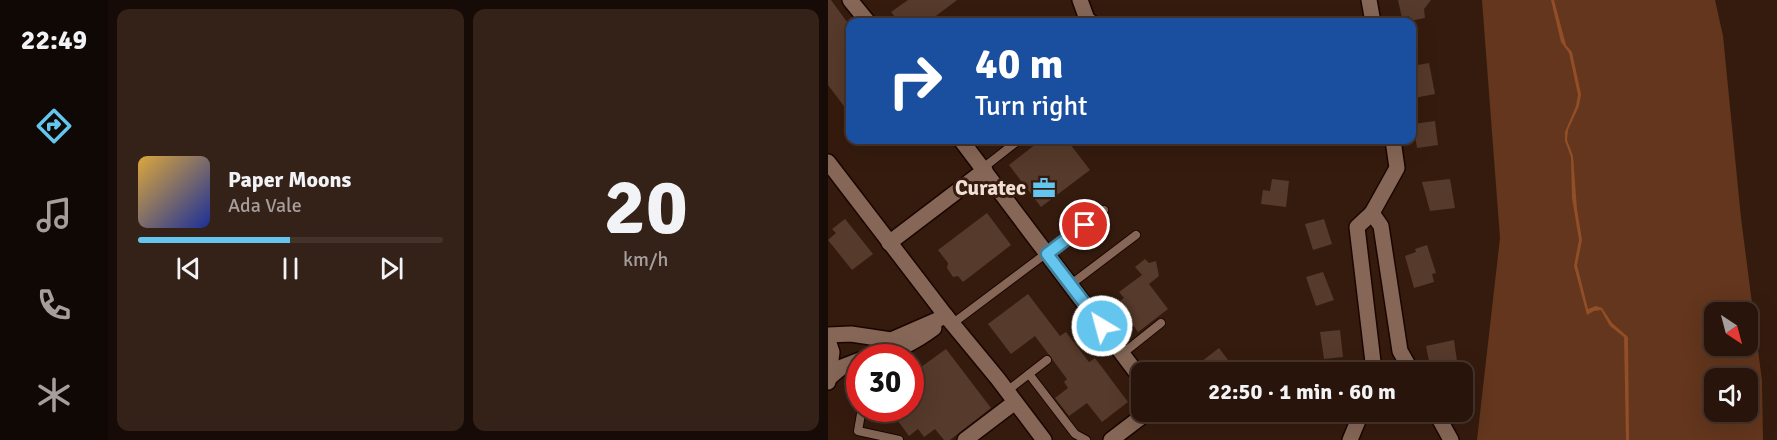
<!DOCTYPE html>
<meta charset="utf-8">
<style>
body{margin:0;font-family:Signika,sans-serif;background:#342118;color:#f1f3f6;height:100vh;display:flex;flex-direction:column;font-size:22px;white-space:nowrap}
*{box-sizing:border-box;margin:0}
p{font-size:20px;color:#a59e9c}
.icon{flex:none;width:33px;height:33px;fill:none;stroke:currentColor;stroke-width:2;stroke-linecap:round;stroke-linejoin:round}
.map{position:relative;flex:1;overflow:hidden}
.details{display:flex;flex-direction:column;gap:9px;padding:9px;background:#160b06;width:720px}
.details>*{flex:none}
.guide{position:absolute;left:18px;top:18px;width:570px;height:126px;border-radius:12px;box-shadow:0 6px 24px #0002,0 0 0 2px #44332b;background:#1a4fa0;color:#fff;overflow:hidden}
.needle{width:39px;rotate:144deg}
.buttons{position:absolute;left:876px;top:302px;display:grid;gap:12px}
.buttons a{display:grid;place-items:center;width:54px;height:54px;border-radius:12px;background:#28140a;box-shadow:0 6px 24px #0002,0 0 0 2px #44332b;font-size:30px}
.speed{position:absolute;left:18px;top:344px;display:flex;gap:12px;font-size:30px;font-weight:700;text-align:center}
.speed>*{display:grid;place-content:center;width:78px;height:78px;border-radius:50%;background:#28140a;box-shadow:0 6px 24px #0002,0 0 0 2px #44332b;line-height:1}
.speed .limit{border:9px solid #d22;background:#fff;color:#111}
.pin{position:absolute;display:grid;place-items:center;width:51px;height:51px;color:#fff;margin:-26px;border:3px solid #fff;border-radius:50%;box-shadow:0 2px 6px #0007}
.me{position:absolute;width:66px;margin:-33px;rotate:323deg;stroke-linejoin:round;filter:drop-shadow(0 0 4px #0008)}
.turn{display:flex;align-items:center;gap:21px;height:126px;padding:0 30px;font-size:27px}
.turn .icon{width:78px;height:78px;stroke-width:2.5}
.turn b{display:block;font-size:42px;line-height:51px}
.details .tile{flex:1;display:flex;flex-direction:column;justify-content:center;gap:9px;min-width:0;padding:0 21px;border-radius:12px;background:#342118}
.details .dial{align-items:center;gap:0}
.dial b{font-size:78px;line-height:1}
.song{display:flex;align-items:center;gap:18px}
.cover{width:72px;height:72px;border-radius:9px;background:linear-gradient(135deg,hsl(40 70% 55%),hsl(230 70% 35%))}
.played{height:6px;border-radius:3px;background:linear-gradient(90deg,#64c5ee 50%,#44332b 50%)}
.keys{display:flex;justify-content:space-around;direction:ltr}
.details .tiles{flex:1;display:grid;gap:9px;grid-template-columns:repeat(2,1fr)}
.trip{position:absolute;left:303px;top:362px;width:342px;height:60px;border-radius:12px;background:#28140a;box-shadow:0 6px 24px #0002,0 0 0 2px #44332b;font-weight:700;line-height:60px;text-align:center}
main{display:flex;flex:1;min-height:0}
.tab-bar{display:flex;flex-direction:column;width:108px;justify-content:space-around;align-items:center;background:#100804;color:#a59e9c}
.tab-bar .icon{width:42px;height:42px}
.tab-bar .on{color:#64c5ee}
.tab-bar b{font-size:27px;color:#f1f3f6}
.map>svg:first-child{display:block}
.green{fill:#63361d;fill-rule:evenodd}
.water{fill:#924e27}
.building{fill:#563a2b}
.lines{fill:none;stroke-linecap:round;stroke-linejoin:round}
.service-casing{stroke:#1b0500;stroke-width:10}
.minor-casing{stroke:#1b0500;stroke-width:18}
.service{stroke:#866757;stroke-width:8}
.minor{stroke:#866757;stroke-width:15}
.route-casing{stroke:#41809b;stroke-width:15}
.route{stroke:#64c5ee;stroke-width:10}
.labels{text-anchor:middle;stroke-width:6;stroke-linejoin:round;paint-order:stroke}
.poi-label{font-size:21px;font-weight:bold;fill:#f1dfd6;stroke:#351b0e;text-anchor:end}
</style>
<main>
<nav class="tab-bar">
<b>22:49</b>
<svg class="icon on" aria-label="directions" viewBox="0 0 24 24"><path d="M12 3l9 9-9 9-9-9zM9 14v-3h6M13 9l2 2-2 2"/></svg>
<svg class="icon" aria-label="music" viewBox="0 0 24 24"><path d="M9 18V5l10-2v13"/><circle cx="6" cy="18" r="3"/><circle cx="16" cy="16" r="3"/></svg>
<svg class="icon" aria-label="phone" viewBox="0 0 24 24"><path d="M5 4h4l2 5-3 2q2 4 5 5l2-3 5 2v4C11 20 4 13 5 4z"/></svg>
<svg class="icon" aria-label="climate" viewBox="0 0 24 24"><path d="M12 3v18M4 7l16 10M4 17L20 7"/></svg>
</nav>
<section class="details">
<div class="tiles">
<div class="tile">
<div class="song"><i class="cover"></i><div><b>Paper Moons</b><p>Ada Vale</p></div></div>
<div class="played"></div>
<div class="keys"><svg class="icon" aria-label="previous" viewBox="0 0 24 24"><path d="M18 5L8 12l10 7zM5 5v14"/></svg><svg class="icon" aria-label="pause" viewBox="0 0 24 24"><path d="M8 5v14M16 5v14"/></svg><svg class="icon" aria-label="next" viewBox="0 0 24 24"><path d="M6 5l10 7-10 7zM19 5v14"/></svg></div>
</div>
<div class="tile dial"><b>20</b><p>km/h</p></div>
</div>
</section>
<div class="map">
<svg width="949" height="440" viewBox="0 0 949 440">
<rect width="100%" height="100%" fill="#351b0e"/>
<!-- green -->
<path class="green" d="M654,0H887L895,36L913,218L934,381L935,440H649L672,238ZM886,312H920V345H886ZM886,378H920V411H886Z"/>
<!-- water -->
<path class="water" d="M723,0H726L738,45L744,52L753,94L751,106L740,130L739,140L745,156L749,209L754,240L749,265L760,309L768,306L774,308L784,323L800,337L801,440H798L796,337L782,326L773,310L766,311L759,315L746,266L751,240L744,198L743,157L737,141V132L748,106L750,95L741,53L733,42Z"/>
<!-- building -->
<g class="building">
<path d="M0,0H3L22,26V114L0,85Z"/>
<path d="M80,0H129L100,22H71L63,12Z"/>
<path d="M570,0H603L596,9L597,18L582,21L581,16L574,18Z"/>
<path d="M601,63L607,94L586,98L584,66Z"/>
<path d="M607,121L610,145L589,148L585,124Z"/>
<path d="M213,140H239L262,170L213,207L181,165Z"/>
<path d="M444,179L461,181L458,207L433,204L435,190L442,191Z"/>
<path d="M622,179L627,208L602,211L594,182Z"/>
<path d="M159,213L183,245L135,282L130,276L125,277L119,268L120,263L110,250Z"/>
<path d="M17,219L45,254L24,270L0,240L8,233L4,229Z"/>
<path d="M496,219L504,244L485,250L477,224Z"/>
<path d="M599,245L608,273L604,274L606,282L586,288L577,256L588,252L587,249Z"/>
<path d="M317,259L321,263L328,261L331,276L321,284L340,309L310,332L289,303L296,298L291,292L314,275L307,267Z"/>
<path d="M495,272L506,300L488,306L478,277Z"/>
<path d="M200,294L232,336L238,332L261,362L267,358L300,402L274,422L259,403L241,416L227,398L240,388L236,382L239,379L207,336L183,354L160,324Z"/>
<path d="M512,330L515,357L496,359L492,332Z"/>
<path d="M626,340L629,361L602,366L598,346Z"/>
<path d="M391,348L409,372H360Z"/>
<path d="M118,349L163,408L122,440H116L107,429L96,437L90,429L81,436L70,421L39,417L40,408H82V375Z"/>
</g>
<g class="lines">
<!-- service casing -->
<g class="service-casing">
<g id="service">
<path d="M155,168L191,140"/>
<path d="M242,285L308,235"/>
<path d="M124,324L276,210"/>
<path d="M294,354L333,323"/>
<path d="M201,374L247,434L258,440"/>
<path d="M179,391L219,360"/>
<path d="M34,408L30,431L71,440"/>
</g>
</g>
<!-- minor casing -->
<g class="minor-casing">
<g id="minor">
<path d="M22,0L40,22"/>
<path d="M252,0L260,22H263"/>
<path d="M541,0L545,22"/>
<path d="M133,140L314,380"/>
<path d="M0,162L118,316L170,379L216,440"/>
<path d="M544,213L553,226L572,351L584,372"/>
<path d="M61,243L157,170"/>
<path d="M0,335L23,334L63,340L118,316"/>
<path d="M0,340L4,352L0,382"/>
<path d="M42,357C70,350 83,345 106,328"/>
<path d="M544,372L545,362L529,227L544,213L569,168L565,140"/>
<path d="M1,378L14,367L32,360"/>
<path d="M607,411L623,440"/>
<path d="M137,440L187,402"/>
<path d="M283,440L321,411"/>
<path d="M522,440L534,411"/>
</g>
</g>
<!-- service -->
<use href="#service" class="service"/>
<!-- minor -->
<use href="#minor" class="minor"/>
</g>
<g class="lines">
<!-- route casing -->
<g class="route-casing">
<path id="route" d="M257,225L219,254L274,326"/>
</g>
<!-- route -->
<use href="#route" class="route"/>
</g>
<!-- icons -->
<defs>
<g id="office-bare" transform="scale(1.8)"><path d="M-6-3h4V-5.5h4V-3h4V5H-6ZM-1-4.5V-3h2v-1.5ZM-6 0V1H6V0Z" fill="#64c5ee" stroke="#351b0e" stroke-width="2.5" paint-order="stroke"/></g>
</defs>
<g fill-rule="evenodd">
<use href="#office-bare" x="216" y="188"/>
</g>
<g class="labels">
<!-- poi labels -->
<g class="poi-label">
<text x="198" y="195">Curatec</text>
</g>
</g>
</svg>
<div class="buttons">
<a><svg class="needle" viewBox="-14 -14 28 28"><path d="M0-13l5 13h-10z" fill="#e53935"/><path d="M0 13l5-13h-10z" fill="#a59e9c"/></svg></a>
<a><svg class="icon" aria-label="sound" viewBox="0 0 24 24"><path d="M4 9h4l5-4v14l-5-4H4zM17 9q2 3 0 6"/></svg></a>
</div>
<div class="speed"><div class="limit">30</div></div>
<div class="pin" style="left:257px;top:225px;background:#d93025"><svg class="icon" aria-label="arrive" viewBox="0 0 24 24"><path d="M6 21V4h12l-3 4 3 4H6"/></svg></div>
<svg class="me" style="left:274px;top:326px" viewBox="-20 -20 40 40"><circle r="17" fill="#64c5ee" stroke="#fff" stroke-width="3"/><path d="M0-11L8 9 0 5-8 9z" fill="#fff"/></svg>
<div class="trip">22:50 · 1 min · 60 m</div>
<div class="guide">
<div class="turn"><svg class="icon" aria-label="right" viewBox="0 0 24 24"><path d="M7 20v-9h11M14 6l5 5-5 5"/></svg><div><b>40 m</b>Turn right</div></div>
</div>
</div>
</main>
